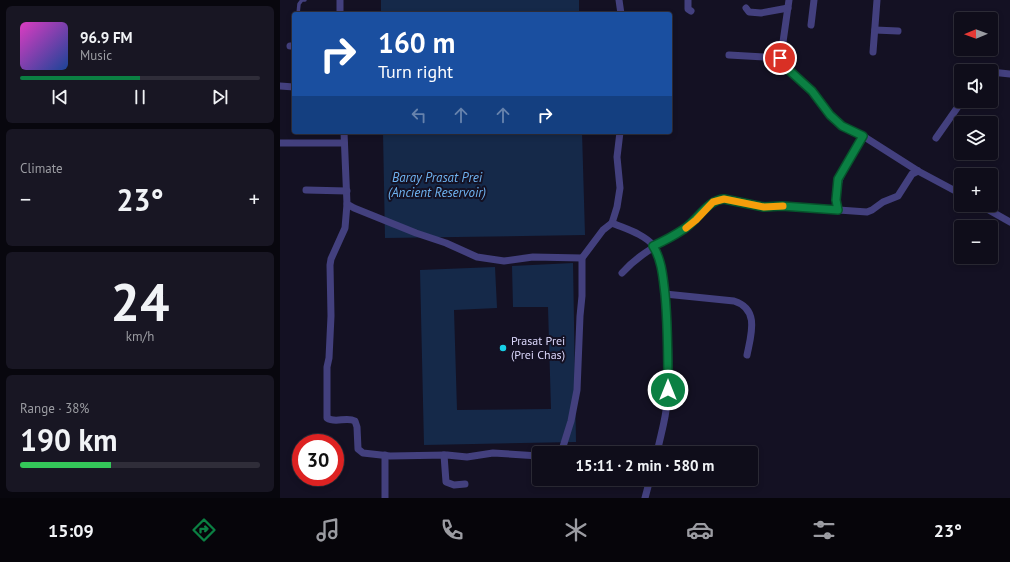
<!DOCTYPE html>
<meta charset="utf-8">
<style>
body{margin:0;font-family:"PT Sans",sans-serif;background:#181623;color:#f1f3f6;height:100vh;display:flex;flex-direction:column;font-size:15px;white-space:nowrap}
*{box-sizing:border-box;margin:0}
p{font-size:13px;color:#9b9ca2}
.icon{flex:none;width:22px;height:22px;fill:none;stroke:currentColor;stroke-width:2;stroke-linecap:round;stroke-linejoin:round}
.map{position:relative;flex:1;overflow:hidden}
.details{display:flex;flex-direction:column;gap:6px;padding:6px;background:#08070e;width:280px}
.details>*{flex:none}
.banner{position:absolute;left:12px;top:12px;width:380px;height:122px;border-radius:4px;box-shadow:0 2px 6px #0003,0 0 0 1px #2f2d39;background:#1a4fa0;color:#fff;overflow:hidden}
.needle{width:26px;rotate:269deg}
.fabs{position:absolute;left:674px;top:12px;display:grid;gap:8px}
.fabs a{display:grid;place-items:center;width:44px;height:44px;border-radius:4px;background:#0f0d1a;box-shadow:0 2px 6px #0003,0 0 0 1px #2f2d39;font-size:20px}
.speed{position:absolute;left:12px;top:434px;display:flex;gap:8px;font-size:20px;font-weight:700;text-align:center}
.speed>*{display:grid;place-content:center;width:52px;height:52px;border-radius:50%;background:#0f0d1a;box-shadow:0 2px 6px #0003,0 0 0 1px #2f2d39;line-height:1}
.speed .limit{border:6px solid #d22;background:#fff;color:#111}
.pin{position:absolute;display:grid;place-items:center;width:34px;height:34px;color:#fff;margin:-17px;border:2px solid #fff;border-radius:50%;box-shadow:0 1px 4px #0007}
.me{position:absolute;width:44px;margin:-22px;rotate:0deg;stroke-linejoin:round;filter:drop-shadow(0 0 3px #0008)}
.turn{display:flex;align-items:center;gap:14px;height:84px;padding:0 20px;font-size:18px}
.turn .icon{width:52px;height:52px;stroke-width:2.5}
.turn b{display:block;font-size:28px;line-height:34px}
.lanes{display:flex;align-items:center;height:38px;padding:0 20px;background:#0003;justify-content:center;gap:20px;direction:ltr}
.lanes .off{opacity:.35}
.big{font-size:30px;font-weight:700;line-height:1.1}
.details .card{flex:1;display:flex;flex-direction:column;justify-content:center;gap:6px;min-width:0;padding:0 14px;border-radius:6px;background:#181623}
.details .dial{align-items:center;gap:0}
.dial b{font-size:52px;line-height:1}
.song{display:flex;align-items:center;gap:12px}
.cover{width:48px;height:48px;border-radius:6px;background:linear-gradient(135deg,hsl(310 70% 55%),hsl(220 70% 35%))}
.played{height:4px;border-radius:2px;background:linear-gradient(90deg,#0b8043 50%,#2f2d39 50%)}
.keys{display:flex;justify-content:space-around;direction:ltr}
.heat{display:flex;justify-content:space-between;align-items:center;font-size:22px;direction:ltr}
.charge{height:6px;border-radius:3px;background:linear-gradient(90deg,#34c759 38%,#2f2d39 0)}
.trip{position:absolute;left:252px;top:446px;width:226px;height:40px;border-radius:4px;background:#0f0d1a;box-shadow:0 2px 6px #0003,0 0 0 1px #2f2d39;font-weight:700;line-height:40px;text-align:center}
.dock{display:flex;height:64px;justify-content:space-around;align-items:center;background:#06050a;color:#9b9ca2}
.dock .icon{width:28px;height:28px}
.dock .current{color:#0b8043}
.dock b{font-size:18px;color:#f1f3f6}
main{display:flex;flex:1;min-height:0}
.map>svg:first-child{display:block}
.water{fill:#152949}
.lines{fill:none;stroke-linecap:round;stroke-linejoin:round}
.lane{stroke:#43407e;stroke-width:3.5}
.street{stroke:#43407e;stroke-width:7}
.route-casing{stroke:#07532c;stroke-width:10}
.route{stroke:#0b8043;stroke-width:7}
.slow{stroke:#f59e0b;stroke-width:7}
.poi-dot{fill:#17d0e7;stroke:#141123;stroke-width:1.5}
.labels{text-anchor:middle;stroke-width:4;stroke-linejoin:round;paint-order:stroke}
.poi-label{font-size:12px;fill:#dbd7fb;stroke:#141123;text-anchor:start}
.water-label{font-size:13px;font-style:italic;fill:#6fb3f1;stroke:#141123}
</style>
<main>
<section class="details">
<div class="card">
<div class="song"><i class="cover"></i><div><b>96.9 FM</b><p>Music</p></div></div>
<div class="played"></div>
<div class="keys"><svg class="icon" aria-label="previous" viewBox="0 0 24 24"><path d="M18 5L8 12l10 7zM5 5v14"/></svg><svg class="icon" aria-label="pause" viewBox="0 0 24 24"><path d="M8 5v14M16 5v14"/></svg><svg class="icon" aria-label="next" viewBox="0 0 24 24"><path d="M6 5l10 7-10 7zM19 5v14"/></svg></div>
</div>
<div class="card"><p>Climate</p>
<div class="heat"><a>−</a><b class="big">23°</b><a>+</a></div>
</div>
<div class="card dial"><b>24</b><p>km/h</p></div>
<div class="card"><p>Range · 38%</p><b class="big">190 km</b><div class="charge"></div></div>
</section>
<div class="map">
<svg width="730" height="498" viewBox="0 0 730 498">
<rect width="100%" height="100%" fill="#141123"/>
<!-- water -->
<g class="water">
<rect x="101" y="0" width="198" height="14"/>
<path d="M103,132H302L305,235L105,238Z"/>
<path d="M293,263L296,442L144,445L140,270L215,267L217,308L174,310L177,410L271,409L268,307H233L232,266Z"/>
</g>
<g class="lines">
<!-- lane -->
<path class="lane" d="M18,14L19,4L22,0H25"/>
<!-- street -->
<g class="street">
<path d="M339,0L341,14"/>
<path d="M408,0V9L411,11"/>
<path d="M509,0L503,42L499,55L500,62L532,91L551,115L562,126L583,136L638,171L681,194"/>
<path d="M466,8L469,12L481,13L508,8"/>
<path d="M60,14V0"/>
<path d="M531,25L534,0"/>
<path d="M595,30L618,31"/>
<path d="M10,46H14"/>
<path d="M593,52L597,0"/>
<path d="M449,55L499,58"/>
<path d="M711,72L730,74"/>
<path d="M0,86L14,87"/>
<path d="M64,132L67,204L74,208L136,233L166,243L197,257L224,261L253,257L302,258"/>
<path d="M340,132L337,157L340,188L337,207L332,223C346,229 364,234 374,246C390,268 390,373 387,402C386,419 380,437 377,453"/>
<path d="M656,138L682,101"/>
<path d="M0,143H64"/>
<path d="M26,190L67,191"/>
<path d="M67,204L65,228L51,259L50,265L51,316L49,358L47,367V418C56,424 66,416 75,421L77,427L78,449L83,453L110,456L167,455L187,457L213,453L259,456"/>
<path d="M700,205L730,222"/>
<path d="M558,210C551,179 570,162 583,136"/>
<path d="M342,273C364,248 390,241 414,221C422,215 429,201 439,199C452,197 471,205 484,207C490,208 496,207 502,206L587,212L592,210L603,202L618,196L632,174L638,171"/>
<path d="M385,294L454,301C480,309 471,335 467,355"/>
<path d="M283,449L293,453"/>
<path d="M281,453L291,421L297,390L300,316L302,296V258L323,230L332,223"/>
<path d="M164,455L166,482L174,485L185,484"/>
<path d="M105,498V455"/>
<path d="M365,498L370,479"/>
</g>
</g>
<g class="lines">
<!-- route casing -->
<g class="route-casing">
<path id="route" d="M388,390C388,358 388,326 385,294C383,278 382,260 373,246C384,241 395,235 404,229C418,220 427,200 444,199L484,207L502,206L558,210L556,200L558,179L583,136L562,126L550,115L532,91L500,62V58"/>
</g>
<!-- route -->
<use href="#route" class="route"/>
<!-- slow -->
<path class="slow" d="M406,228L416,220L433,202L444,199L484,207L503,206"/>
</g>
<!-- markers -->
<circle class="poi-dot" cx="223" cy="348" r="4"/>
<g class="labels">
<!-- poi labels -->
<g class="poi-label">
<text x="231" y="345">Prasat Prei<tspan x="231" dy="14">(Prei Chas)</tspan></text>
</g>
<!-- water labels -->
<g class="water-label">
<text x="157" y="182">Baray Prasat Prei<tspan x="157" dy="15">(Ancient Reservoir)</tspan></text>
</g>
</g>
</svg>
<div class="fabs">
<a><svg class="needle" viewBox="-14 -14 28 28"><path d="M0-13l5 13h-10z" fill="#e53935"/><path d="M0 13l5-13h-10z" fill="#9b9ca2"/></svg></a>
<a><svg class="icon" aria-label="sound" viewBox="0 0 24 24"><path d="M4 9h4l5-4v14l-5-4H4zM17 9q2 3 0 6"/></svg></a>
<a><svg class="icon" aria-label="layers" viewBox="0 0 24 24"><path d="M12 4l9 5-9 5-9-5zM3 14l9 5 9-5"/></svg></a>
<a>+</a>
<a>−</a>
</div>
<div class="speed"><div class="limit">30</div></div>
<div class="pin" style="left:500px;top:58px;background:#d93025"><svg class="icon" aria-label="arrive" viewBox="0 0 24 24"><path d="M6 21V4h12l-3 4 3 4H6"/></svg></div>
<svg class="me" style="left:388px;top:390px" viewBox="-20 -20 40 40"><circle r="17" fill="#0b8043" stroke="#fff" stroke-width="3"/><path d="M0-11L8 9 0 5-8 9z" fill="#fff"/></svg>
<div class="trip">15:11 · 2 min · 580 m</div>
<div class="banner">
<div class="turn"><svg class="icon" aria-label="right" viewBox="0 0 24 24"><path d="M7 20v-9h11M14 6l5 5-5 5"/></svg><div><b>160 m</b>Turn right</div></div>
<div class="lanes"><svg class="icon off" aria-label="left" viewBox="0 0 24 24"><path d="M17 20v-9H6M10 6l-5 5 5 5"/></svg><svg class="icon off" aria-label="ahead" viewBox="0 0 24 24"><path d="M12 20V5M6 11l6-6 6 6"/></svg><svg class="icon off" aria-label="ahead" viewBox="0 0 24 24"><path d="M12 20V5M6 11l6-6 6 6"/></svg><svg class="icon" aria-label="right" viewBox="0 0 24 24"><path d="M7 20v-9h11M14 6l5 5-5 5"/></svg></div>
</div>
</div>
</main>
<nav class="dock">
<b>15:09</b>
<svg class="icon current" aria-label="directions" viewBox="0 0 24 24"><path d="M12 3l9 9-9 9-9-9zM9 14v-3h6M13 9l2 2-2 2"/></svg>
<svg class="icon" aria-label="music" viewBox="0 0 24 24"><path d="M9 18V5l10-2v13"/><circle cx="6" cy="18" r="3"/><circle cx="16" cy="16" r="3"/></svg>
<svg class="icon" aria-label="phone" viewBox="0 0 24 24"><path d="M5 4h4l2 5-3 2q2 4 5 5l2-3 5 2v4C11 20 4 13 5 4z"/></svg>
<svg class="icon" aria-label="climate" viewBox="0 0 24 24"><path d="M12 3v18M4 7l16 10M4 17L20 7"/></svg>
<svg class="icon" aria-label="car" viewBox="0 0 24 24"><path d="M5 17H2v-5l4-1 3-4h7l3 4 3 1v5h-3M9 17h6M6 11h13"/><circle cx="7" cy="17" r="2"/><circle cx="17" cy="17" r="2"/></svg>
<svg class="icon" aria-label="filters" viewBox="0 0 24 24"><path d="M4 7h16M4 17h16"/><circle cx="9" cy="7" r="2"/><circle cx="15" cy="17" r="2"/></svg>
<b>23°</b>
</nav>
